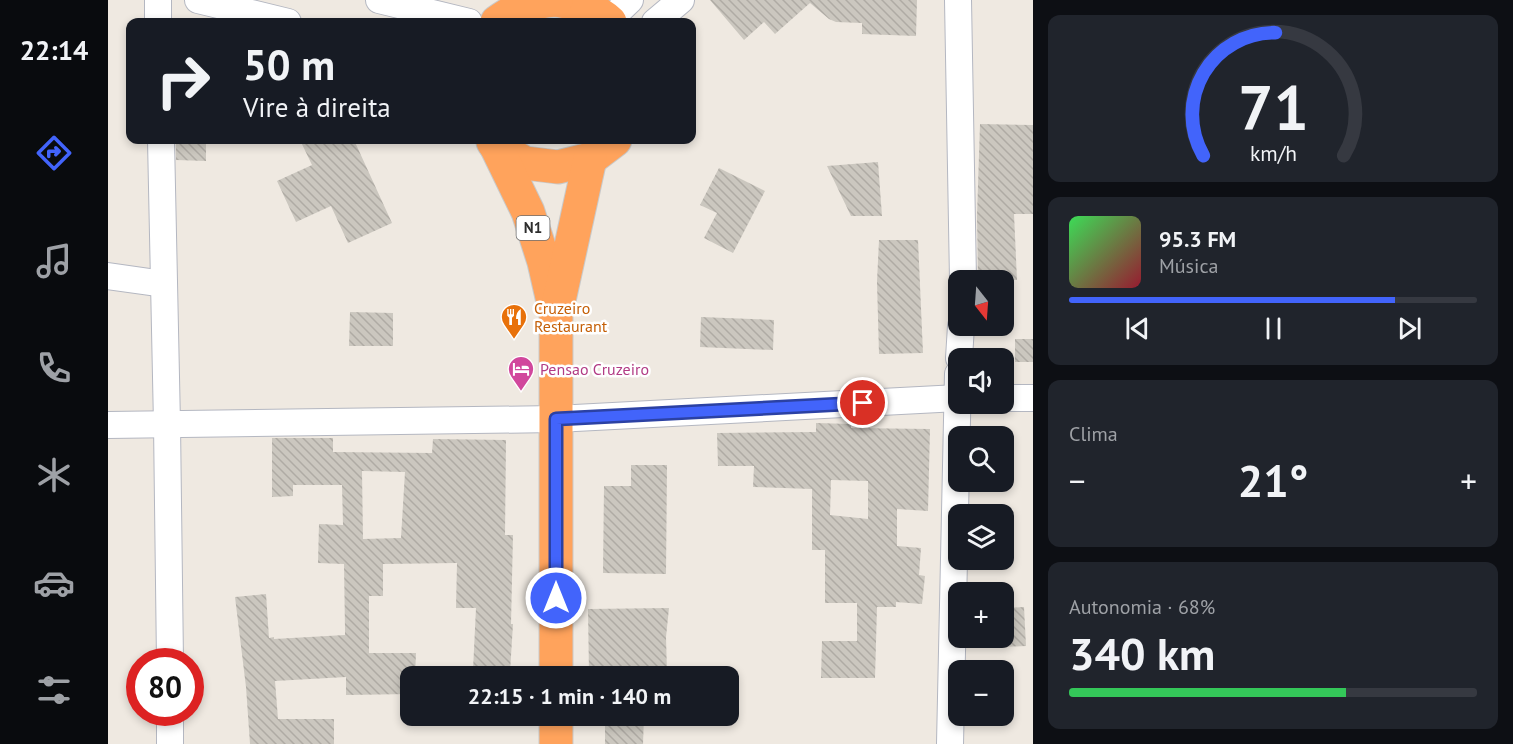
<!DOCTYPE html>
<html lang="pt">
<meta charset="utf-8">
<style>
body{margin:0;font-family:"PT Sans",sans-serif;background:#20242c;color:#f1f3f6;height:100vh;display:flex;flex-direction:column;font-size:22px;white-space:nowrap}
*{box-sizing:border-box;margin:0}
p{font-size:20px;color:#9ea1a6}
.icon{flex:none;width:33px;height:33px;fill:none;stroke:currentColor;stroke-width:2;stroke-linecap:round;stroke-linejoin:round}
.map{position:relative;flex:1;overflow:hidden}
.side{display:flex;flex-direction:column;gap:15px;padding:15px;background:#0d0f14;width:480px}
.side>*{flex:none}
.banner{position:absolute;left:18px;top:18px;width:570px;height:126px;border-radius:12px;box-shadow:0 3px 9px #0003;background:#171b24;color:#f1f3f6;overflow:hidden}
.needle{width:39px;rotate:163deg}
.buttons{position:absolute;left:840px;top:270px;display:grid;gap:12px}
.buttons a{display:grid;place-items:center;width:66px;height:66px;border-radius:12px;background:#171b24;box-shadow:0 3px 9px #0003;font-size:30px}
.speed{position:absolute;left:18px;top:648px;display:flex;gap:12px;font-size:30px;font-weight:700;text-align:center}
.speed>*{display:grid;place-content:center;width:78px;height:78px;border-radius:50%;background:#171b24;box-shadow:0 3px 9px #0003;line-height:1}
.speed .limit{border:9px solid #d22;background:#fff;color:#111}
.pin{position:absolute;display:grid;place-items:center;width:51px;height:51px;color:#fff;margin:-26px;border:3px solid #fff;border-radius:50%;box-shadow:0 2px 6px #0007}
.me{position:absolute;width:66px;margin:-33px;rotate:0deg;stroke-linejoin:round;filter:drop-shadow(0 0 4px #0008)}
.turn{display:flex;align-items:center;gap:21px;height:126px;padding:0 18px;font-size:27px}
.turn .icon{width:78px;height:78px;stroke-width:2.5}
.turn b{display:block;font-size:42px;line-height:51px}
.big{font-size:45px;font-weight:800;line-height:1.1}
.side .card{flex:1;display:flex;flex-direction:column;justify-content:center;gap:9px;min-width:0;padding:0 21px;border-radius:12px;background:#20242c}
.side .dial{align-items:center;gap:0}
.dial svg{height:156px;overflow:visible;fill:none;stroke:#363941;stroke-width:7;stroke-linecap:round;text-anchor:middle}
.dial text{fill:#f1f3f6;stroke:none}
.song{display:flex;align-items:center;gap:18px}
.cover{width:72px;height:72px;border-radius:9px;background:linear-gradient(135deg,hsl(130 70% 55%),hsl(350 70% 35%))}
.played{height:6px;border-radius:3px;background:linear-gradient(90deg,#4264fb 80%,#363941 80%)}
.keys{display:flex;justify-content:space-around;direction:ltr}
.heat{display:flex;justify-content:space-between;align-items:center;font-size:33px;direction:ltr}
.charge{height:9px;border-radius:4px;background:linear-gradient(90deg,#34c759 68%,#363941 0)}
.trip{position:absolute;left:292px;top:666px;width:339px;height:60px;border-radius:12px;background:#171b24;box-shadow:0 3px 9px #0003;font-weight:800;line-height:60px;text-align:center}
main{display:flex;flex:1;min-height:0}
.menu{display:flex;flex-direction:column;width:108px;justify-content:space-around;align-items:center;background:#090b0e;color:#9ea1a6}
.menu .icon{width:42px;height:42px}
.menu .selected{color:#4264fb}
.menu b{font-size:27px;color:#f1f3f6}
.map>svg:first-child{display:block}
.building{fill:url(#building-back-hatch);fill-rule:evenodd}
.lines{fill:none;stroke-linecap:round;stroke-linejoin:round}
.minor-casing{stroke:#b4b7c1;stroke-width:28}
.highway-casing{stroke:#c9c9c9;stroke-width:35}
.minor{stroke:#fff;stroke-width:26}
.highway{stroke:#ffa35c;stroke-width:33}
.route-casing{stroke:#2b41a3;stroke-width:15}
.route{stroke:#4264fb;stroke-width:10}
.labels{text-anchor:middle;stroke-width:5;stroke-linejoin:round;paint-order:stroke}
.shield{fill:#fff;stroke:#6d6d6d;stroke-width:1.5}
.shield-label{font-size:15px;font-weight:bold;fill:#2e2e2e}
.food-label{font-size:16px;fill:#c56008;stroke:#fff;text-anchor:start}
.hotel-label{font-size:16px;fill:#b23c85;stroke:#fff;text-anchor:start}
</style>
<main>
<nav class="menu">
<b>22:14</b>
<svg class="icon selected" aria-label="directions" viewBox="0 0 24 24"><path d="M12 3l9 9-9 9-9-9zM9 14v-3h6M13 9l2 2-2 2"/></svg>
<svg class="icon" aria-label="music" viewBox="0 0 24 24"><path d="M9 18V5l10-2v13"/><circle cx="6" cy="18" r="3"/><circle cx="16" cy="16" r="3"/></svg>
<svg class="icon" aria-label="phone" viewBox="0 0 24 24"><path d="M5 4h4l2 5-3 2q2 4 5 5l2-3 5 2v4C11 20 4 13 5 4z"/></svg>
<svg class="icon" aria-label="climate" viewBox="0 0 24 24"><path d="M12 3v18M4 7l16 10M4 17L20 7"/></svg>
<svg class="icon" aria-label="car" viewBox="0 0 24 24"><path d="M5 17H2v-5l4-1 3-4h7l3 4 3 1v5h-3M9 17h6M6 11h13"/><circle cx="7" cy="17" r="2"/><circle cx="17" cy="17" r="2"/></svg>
<svg class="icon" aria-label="filters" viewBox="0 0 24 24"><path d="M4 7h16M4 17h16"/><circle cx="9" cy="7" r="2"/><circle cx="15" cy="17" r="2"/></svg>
</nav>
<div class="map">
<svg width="925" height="744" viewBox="0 0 925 744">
<defs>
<pattern id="building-back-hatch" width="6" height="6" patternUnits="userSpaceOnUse" patternTransform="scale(1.5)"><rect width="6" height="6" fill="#cbc7bf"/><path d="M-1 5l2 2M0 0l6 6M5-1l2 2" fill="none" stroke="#afaba4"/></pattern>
</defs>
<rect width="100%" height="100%" fill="#efe9e1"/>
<!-- building -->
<g class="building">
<path d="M602,0H809L808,36L754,34V23L728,22L721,19L702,3L667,34L656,22L636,40Z"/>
<path d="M872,124L925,125V214H906L909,280H870L869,216Z"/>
<path d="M68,140H98V161L68,160Z"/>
<path d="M192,140H246L284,223L240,243L223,206L188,222L169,181L204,165Z"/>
<path d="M770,162L774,216H743L719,166Z"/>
<path d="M611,168L657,191L625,253L596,238L609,213L592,205Z"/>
<path d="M771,240H810L815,353L771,354L769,282Z"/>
<path d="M242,312L285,313V346H241Z"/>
<path d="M593,317L666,320L665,350L592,347Z"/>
<rect x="907" y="339" width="18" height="23"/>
<path d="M708,423L743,424V428L822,429L820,511L789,509V546L813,548L811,575L817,576L814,604L788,602V607H769L767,678H713L714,641H749V603H717V550H704V489L645,487L646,466H610L609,433L708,432ZM723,480L760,481V519L722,515Z"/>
<path d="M164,438H225V452L324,453L325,439L398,440L397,535H405L403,624H405L402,672L365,670L368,608H348L349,563L275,564V596H261V653H308L307,676H303V694L238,695V677L167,681L170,719H226V744H142L138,687L127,597L158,594L161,638L166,637V639L237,635V630L236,564L210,563L211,524L235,525L234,485H185V496L164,497ZM254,471L297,472L293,538L255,539Z"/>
<path d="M523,465H559L558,574L495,573L496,486H523Z"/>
<path d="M916,607L918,646L896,647V608Z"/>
<path d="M561,608L558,637L559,673L481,675L480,609Z"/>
<path d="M497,716H536L535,744H497Z"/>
</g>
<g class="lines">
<!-- minor casing -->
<g class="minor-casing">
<g id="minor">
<path d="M50,0V22"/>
<path d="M90,0L180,22"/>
<path d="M271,0L361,22"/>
<path d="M850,0L855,280"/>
<path d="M500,21L522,0"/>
<path d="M547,22L573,0"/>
<path d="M53,140L59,424L62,662"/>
<path d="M0,276L56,284"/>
<path d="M851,358L853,326"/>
<path d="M896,398H925"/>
<path d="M0,425L448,419L850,398"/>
<path d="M62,712V744"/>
<path d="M842,744L850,374"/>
</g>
</g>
<!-- highway casing -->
<g class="highway-casing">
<g id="highway">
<path d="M449,0C469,4 487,8 502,22"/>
<path d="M389,22C410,7 422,2 448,0"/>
<path d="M385,142L388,146L417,163L450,167L482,159L507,140"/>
<path d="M388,146L420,212L436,262L446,306"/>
<path d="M448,676V314L482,159"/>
<path d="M448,744V716"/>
</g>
</g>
<!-- minor -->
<use href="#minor" class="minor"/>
<!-- highway -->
<use href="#highway" class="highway"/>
</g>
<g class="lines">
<!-- route casing -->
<g class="route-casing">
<path id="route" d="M448,598V419L755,403"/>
</g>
<!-- route -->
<use href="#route" class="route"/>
</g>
<!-- icons -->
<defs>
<g id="restaurant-pin" transform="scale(1.35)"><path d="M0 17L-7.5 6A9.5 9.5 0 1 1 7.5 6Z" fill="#e8710a" stroke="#fff"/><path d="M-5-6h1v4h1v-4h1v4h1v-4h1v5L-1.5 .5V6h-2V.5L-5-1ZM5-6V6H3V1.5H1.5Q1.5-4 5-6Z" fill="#fff"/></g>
<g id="hotel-pin" transform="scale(1.35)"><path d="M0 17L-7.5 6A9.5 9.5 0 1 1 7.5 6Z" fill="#d1479c" stroke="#fff"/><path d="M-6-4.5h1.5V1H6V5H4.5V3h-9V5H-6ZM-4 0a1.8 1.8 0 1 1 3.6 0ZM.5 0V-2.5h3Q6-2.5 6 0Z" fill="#fff"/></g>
</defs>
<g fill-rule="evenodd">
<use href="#restaurant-pin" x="406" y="317"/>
<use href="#hotel-pin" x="413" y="369"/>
</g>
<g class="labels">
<!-- shield labels -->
<rect class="shield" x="408.5" y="216" width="33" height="24" rx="4.5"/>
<g class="shield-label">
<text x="425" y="233">N1</text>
</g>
<!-- food labels -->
<g class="food-label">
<text x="426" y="314">Cruzeiro<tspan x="426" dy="18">Restaurant</tspan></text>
</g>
<!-- hotel labels -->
<g class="hotel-label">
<text x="432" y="375">Pensao Cruzeiro</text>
</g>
</g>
</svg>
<div class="buttons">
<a><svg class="needle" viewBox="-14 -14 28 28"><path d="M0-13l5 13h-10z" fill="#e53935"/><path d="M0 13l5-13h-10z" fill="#9ea1a6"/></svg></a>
<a><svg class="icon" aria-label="sound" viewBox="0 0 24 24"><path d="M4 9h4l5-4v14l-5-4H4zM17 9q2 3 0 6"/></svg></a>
<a><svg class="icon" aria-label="search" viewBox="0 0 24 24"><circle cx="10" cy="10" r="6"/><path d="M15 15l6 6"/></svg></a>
<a><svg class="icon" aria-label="layers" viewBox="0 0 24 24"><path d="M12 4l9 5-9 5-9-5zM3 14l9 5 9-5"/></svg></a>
<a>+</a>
<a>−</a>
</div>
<div class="speed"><div class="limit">80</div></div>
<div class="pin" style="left:755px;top:403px;background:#d93025"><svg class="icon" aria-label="arrive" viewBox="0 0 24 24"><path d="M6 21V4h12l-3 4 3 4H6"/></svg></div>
<svg class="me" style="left:448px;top:598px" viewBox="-20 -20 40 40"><circle r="17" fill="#4264fb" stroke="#fff" stroke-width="3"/><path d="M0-11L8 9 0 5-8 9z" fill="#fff"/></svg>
<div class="trip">22:15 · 1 min · 140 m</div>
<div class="banner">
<div class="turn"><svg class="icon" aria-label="right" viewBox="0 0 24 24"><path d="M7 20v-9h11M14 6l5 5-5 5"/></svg><div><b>50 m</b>Vire à direita</div></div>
</div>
</div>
<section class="side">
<div class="card dial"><svg viewBox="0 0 100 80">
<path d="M14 69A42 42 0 1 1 86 69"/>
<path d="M14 69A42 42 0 0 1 51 6" stroke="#4264fb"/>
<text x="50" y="56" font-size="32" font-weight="700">71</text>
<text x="50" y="72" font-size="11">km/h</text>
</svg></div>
<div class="card">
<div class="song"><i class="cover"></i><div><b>95.3 FM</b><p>Música</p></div></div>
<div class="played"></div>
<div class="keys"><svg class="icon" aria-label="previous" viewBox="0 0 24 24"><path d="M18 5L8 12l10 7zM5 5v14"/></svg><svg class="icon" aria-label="pause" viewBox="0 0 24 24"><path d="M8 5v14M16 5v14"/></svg><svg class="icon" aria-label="next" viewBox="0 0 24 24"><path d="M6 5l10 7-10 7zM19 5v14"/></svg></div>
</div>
<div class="card"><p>Clima</p>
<div class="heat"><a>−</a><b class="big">21°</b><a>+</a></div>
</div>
<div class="card"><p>Autonomia · 68%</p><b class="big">340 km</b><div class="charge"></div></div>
</section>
</main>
